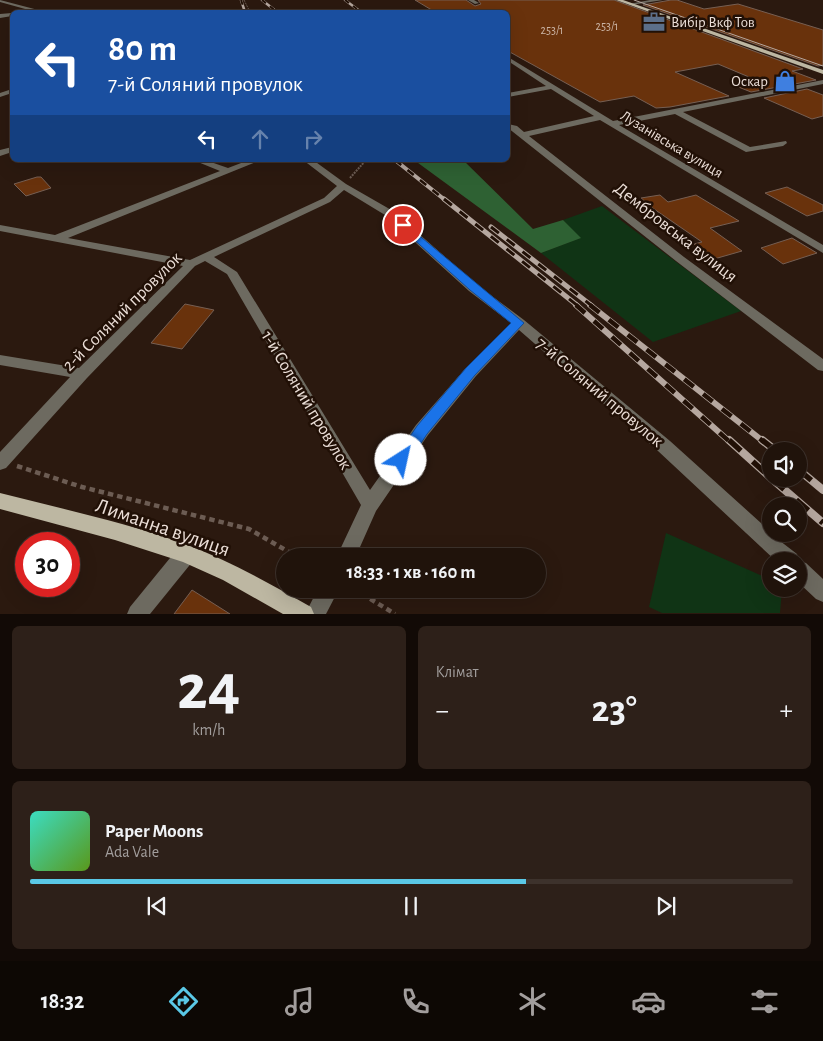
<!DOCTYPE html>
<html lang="uk">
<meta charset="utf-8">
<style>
body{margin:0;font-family:"Alegreya Sans",sans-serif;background:#2d2019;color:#f1f3f6;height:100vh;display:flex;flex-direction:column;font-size:19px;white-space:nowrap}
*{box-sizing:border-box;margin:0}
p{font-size:16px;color:#a29e9d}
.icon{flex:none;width:28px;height:28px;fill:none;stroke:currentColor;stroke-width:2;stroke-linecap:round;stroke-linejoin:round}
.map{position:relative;height:614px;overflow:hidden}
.panel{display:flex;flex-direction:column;gap:12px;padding:12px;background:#120a06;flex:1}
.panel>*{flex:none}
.top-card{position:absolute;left:10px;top:10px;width:500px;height:152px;border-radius:8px;box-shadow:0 5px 20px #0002,0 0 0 1px #3d322c;background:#1a4fa0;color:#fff;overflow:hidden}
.buttons{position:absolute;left:762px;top:442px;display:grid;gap:10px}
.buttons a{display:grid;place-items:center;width:45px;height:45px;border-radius:50%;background:#20130b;box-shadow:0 5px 20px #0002,0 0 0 1px #3d322c;font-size:25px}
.speed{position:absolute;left:15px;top:532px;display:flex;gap:10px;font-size:25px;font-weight:700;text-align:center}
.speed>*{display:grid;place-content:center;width:65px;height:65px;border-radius:50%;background:#20130b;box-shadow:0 5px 20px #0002,0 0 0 1px #3d322c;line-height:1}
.speed .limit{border:8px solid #d22;background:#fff;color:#111}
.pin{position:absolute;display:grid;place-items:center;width:42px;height:42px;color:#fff;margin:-21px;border:2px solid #fff;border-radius:50%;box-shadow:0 1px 5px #0007}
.me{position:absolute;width:55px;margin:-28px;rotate:35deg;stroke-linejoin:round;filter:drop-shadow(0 0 4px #0008)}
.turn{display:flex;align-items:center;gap:18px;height:105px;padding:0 15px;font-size:22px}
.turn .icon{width:65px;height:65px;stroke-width:2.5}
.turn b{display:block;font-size:35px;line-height:42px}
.lanes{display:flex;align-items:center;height:48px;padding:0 15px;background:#0003;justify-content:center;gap:25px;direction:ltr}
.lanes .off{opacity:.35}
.big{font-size:38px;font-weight:600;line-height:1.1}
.panel .tile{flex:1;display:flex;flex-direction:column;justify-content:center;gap:8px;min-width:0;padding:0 18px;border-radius:8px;background:#2d2019}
.panel .dial{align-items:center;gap:0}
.dial b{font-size:65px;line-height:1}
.song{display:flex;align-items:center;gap:15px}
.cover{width:60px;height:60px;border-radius:8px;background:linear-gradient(135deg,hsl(170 70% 55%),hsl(90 70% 35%))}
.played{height:5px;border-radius:2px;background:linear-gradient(90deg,#5ac8e6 65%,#3d322c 65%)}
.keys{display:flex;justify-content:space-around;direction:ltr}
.heat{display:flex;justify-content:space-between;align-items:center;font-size:28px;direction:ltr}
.panel .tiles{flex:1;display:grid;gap:12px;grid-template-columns:1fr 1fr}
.tile:last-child{grid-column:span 2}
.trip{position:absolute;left:276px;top:548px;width:270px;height:50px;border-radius:25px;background:#20130b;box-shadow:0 5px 20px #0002,0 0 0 1px #3d322c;font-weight:600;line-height:50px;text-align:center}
.menu{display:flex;height:80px;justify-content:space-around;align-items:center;background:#0d0804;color:#a29e9d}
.menu .icon{width:35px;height:35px}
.menu .active{color:#5ac8e6}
.menu b{font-size:22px;color:#f1f3f6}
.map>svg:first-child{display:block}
.green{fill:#103415}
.forest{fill:#2e6133}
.building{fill:#69320c;stroke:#765f53}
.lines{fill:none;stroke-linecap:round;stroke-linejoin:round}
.path-far2{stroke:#6c5c53;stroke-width:1;stroke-dasharray:2 1;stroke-linecap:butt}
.path-far1{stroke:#6c5c53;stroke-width:2;stroke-dasharray:2 1;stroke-linecap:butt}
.path{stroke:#6c5c53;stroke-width:4.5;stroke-dasharray:5.5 4;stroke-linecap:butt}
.minor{fill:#6d6a60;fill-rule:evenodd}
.major{fill:#bdb7a2;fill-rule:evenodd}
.tram{stroke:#b5a79f;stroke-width:1}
.rail-far4-casing{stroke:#b5a79f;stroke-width:2.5}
.rail-far3-casing{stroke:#b5a79f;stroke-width:4}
.rail-far2-casing{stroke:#b5a79f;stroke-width:5}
.rail-far1-casing{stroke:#b5a79f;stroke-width:6}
.rail-casing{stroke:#b5a79f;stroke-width:8}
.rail-far4{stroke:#211006;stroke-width:2;stroke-dasharray:5;stroke-linecap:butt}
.rail-far3{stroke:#211006;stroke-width:2.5;stroke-dasharray:8;stroke-linecap:butt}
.rail-far2{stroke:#211006;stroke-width:3;stroke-dasharray:10;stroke-linecap:butt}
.rail-far1{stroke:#211006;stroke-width:4.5;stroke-dasharray:12;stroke-linecap:butt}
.rail{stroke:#211006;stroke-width:5.5;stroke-dasharray:16;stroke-linecap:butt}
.route{fill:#1a73e8;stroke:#114b97}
.labels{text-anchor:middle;stroke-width:5;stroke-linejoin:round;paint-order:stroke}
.far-number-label{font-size:12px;fill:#cab3a4}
.far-poi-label{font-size:15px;fill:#ebded7;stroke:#211006;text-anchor:start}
.far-street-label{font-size:15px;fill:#ebded7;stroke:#211006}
.street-label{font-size:18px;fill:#ebded7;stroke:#211006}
.near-street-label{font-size:21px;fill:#ebded7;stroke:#211006}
</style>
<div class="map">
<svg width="823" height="614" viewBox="0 0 823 614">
<rect width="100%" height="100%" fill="#2b190f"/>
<!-- green -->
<g class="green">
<path d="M602,206L741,311L653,342L541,253L580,238L563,220Z"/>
<path d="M666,533L771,580V589H782L780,613H662L649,607Z"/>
</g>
<!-- forest -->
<path class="forest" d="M414,160H463L533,229L563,220L581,238L541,253Z"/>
<!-- building -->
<g class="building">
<path d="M415,0H466L475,6L481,4L478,0H614L803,69L792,71L816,80L751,92L736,86L761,82L718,64L675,72L729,96L670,107L656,108L634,96L600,102L508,51V12H435Z"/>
<path d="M671,0H677L704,9L738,4L823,30V65L818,66L643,5Z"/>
<path d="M807,89L823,95V116L812,119L764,98Z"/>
<path d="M37,177H41L51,188L26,196L14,184Z"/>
<path d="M787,187L823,205V211L807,216L765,193Z"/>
<path d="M660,195L668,202L696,195L739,221L710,228L742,251L714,259L694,244L702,242L654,209L641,198Z"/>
<path d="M792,238L817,253L783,264L761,248Z"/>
<path d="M185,304L214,310L182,349L151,343Z"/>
<path d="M192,590L230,614H174Z"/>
</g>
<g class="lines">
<!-- path-far2 -->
<path class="path-far2" d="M244,0L250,12"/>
<!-- path-far1 -->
<path class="path-far1" d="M350,178L366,160"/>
<!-- path -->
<g class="path">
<path d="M17,466L82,487L249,529L296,556"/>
<path d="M354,589L395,614"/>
</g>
<!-- minor -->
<g class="minor">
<path d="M0,0L42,11L43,12H36L0,2Z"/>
<path d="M468,0H474L479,3L475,4Z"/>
<path d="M650,0H663L631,5L629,4Z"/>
<path d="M12,13V16L0,18V14Z"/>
<path d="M508,57L613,121L823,80V84L683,112L750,147L786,141L787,143L783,146L746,152L675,114L619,125L823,245V253L600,120L529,136L684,257L823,359V371L818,370L676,261L508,128V124L517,126L524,132L594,116L551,89L508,97V93L546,86L508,61Z"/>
<path d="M12,89V93L0,97V93Z"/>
<path d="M12,147V152L0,156V150Z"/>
<path d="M193,160H205L228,168L249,160H261L68,238L190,260L324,198L337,186L303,160H313L346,184L393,211L477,285L524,320L670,441L771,532V534L797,554L799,561L806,563L823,579V602L816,599L799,583V561H776L658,451L519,330L476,376L428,435L376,511L356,556H337L361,505L227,274L205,261L195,266L87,378L6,468L0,470V452L70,377L0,365V355L79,368L183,266L0,231V225L55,235L220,171ZM344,190L385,215L469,291L511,323L466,368L416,425L370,490L237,272L214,257L330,202Z"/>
<path d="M186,545L193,547L195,554L193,561L150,614H127L130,607L179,547Z"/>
<path d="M318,589H339L326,614H305Z"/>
</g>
<!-- major -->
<g class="major">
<path d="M616,0H623L823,70V74Z"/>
<path d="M0,493C62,509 125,522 184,544C229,560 270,584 311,607L314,614H283L223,580L183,562L115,540L0,509Z"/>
</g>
<!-- tram -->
<path class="tram" d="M634,0L823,66"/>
<!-- rail-far4 casing -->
<g class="rail-far4-casing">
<g id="rail-far4">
<path d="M241,0L245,12"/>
<path d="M262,0L277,12"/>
<path d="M345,0L361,12"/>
</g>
</g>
<!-- rail-far3 casing -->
<g class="rail-far3-casing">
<path id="rail-far3" d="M395,160L445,200"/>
</g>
<!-- rail-far2 casing -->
<g class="rail-far2-casing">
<g id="rail-far2">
<path d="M444,199L578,306"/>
<path d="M491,227L592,306"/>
</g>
</g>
<!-- rail-far1 casing -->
<g class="rail-far1-casing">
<g id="rail-far1">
<path d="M576,305L730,442"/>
<path d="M590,305L764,442"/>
</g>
</g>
<!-- rail casing -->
<g class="rail-casing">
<g id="rail">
<path d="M729,440L771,478"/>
<path d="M762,440L776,451"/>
<path d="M799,470L823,490"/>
<path d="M772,479L823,523"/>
</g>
</g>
<!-- rail-far4 -->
<use href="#rail-far4" class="rail-far4"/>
<!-- rail-far3 -->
<use href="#rail-far3" class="rail-far3"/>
<!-- rail-far2 -->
<use href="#rail-far2" class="rail-far2"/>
<!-- rail-far1 -->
<use href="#rail-far1" class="rail-far1"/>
<!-- rail -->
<use href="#rail" class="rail"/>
</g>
<!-- route -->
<path class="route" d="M403,222L524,323L475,375L427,434L407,465L401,467L396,465L394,460L417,426L466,368L511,323L470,290L400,227L398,225Z"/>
<!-- icons -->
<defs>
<g id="office-bare" transform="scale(1.725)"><path d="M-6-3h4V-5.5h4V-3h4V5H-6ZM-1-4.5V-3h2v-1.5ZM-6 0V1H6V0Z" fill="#5c6f8a" stroke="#211006" stroke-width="2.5" paint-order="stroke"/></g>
<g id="shop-bare" transform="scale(1.725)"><path d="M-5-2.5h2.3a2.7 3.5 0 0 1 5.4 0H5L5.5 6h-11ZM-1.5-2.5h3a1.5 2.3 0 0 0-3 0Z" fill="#3f7fe0" stroke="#211006" stroke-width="2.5" paint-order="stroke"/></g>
</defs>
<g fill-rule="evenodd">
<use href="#office-bare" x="654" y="22"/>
<use href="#shop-bare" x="785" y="81"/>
</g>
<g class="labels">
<!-- far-number labels -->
<g class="far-number-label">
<text x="607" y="30">253/1</text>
<text x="552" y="34">253/1</text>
</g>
<!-- far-poi labels -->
<g class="far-poi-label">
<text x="671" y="27">Вибір Вкф Тов</text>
<text x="768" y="86" text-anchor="end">Оскар</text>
</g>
<!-- far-street labels -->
<g class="far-street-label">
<text transform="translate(672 144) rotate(31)" y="5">Лузанівська вулиця</text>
</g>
<!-- street labels -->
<g class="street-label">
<text transform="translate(676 232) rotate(38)" y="6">Дембровська вулиця</text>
<text transform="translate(122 311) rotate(-45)" y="6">2-й Соляний провулок</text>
<text transform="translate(600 392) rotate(40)" y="6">7-й Соляний провулок</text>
<text transform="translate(307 400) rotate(59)" y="6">1-й Соляний провулок</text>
</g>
<!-- near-street labels -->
<g class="near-street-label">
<text transform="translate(163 527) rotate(19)" y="7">Лиманна вулиця</text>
</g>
</g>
</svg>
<div class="buttons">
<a><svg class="icon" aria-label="sound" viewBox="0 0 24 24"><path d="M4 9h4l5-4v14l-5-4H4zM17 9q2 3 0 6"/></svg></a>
<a><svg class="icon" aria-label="search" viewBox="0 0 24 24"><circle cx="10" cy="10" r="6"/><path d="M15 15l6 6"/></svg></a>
<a><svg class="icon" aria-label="layers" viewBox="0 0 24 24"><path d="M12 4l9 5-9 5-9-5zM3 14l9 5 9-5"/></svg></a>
</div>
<div class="speed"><div class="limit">30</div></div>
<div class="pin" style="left:403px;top:225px;background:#d93025"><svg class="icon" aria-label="arrive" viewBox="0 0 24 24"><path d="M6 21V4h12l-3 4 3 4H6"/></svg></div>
<svg class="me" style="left:401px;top:460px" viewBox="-20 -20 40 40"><circle r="19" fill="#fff"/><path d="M0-13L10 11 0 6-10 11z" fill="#1a73e8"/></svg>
<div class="trip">18:33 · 1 хв · 160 m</div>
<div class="top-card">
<div class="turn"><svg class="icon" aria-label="left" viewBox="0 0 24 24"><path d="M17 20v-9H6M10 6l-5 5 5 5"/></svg><div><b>80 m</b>7-й Соляний провулок</div></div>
<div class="lanes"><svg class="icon" aria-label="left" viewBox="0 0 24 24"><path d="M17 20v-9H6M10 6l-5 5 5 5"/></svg><svg class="icon off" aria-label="ahead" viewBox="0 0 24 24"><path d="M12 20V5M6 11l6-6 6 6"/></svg><svg class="icon off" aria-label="right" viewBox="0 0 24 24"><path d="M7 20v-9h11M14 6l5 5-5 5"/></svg></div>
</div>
</div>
<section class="panel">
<div class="tiles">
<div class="tile dial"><b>24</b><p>km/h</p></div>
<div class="tile"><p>Клімат</p>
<div class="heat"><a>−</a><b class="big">23°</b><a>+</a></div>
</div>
<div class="tile">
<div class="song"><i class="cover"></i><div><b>Paper Moons</b><p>Ada Vale</p></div></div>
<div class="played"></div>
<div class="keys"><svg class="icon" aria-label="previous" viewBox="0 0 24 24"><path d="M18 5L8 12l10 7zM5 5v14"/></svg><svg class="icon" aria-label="pause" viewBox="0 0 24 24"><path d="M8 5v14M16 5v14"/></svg><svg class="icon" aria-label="next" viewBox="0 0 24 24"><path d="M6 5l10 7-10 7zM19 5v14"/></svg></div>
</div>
</div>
</section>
<nav class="menu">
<b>18:32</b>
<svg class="icon active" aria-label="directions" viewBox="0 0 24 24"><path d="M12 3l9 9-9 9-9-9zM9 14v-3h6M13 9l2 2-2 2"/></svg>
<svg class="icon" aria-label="music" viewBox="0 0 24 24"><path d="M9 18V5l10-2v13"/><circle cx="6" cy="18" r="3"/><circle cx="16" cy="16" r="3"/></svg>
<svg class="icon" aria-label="phone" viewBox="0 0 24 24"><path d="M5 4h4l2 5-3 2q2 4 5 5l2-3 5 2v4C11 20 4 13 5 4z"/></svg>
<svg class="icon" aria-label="climate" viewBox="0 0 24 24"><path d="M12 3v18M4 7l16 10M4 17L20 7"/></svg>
<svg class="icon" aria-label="car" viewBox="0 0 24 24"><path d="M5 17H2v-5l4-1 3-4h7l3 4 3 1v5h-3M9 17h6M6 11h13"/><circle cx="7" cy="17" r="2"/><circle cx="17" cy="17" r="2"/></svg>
<svg class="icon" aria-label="filters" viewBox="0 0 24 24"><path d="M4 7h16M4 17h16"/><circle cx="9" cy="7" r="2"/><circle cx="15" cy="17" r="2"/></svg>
</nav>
